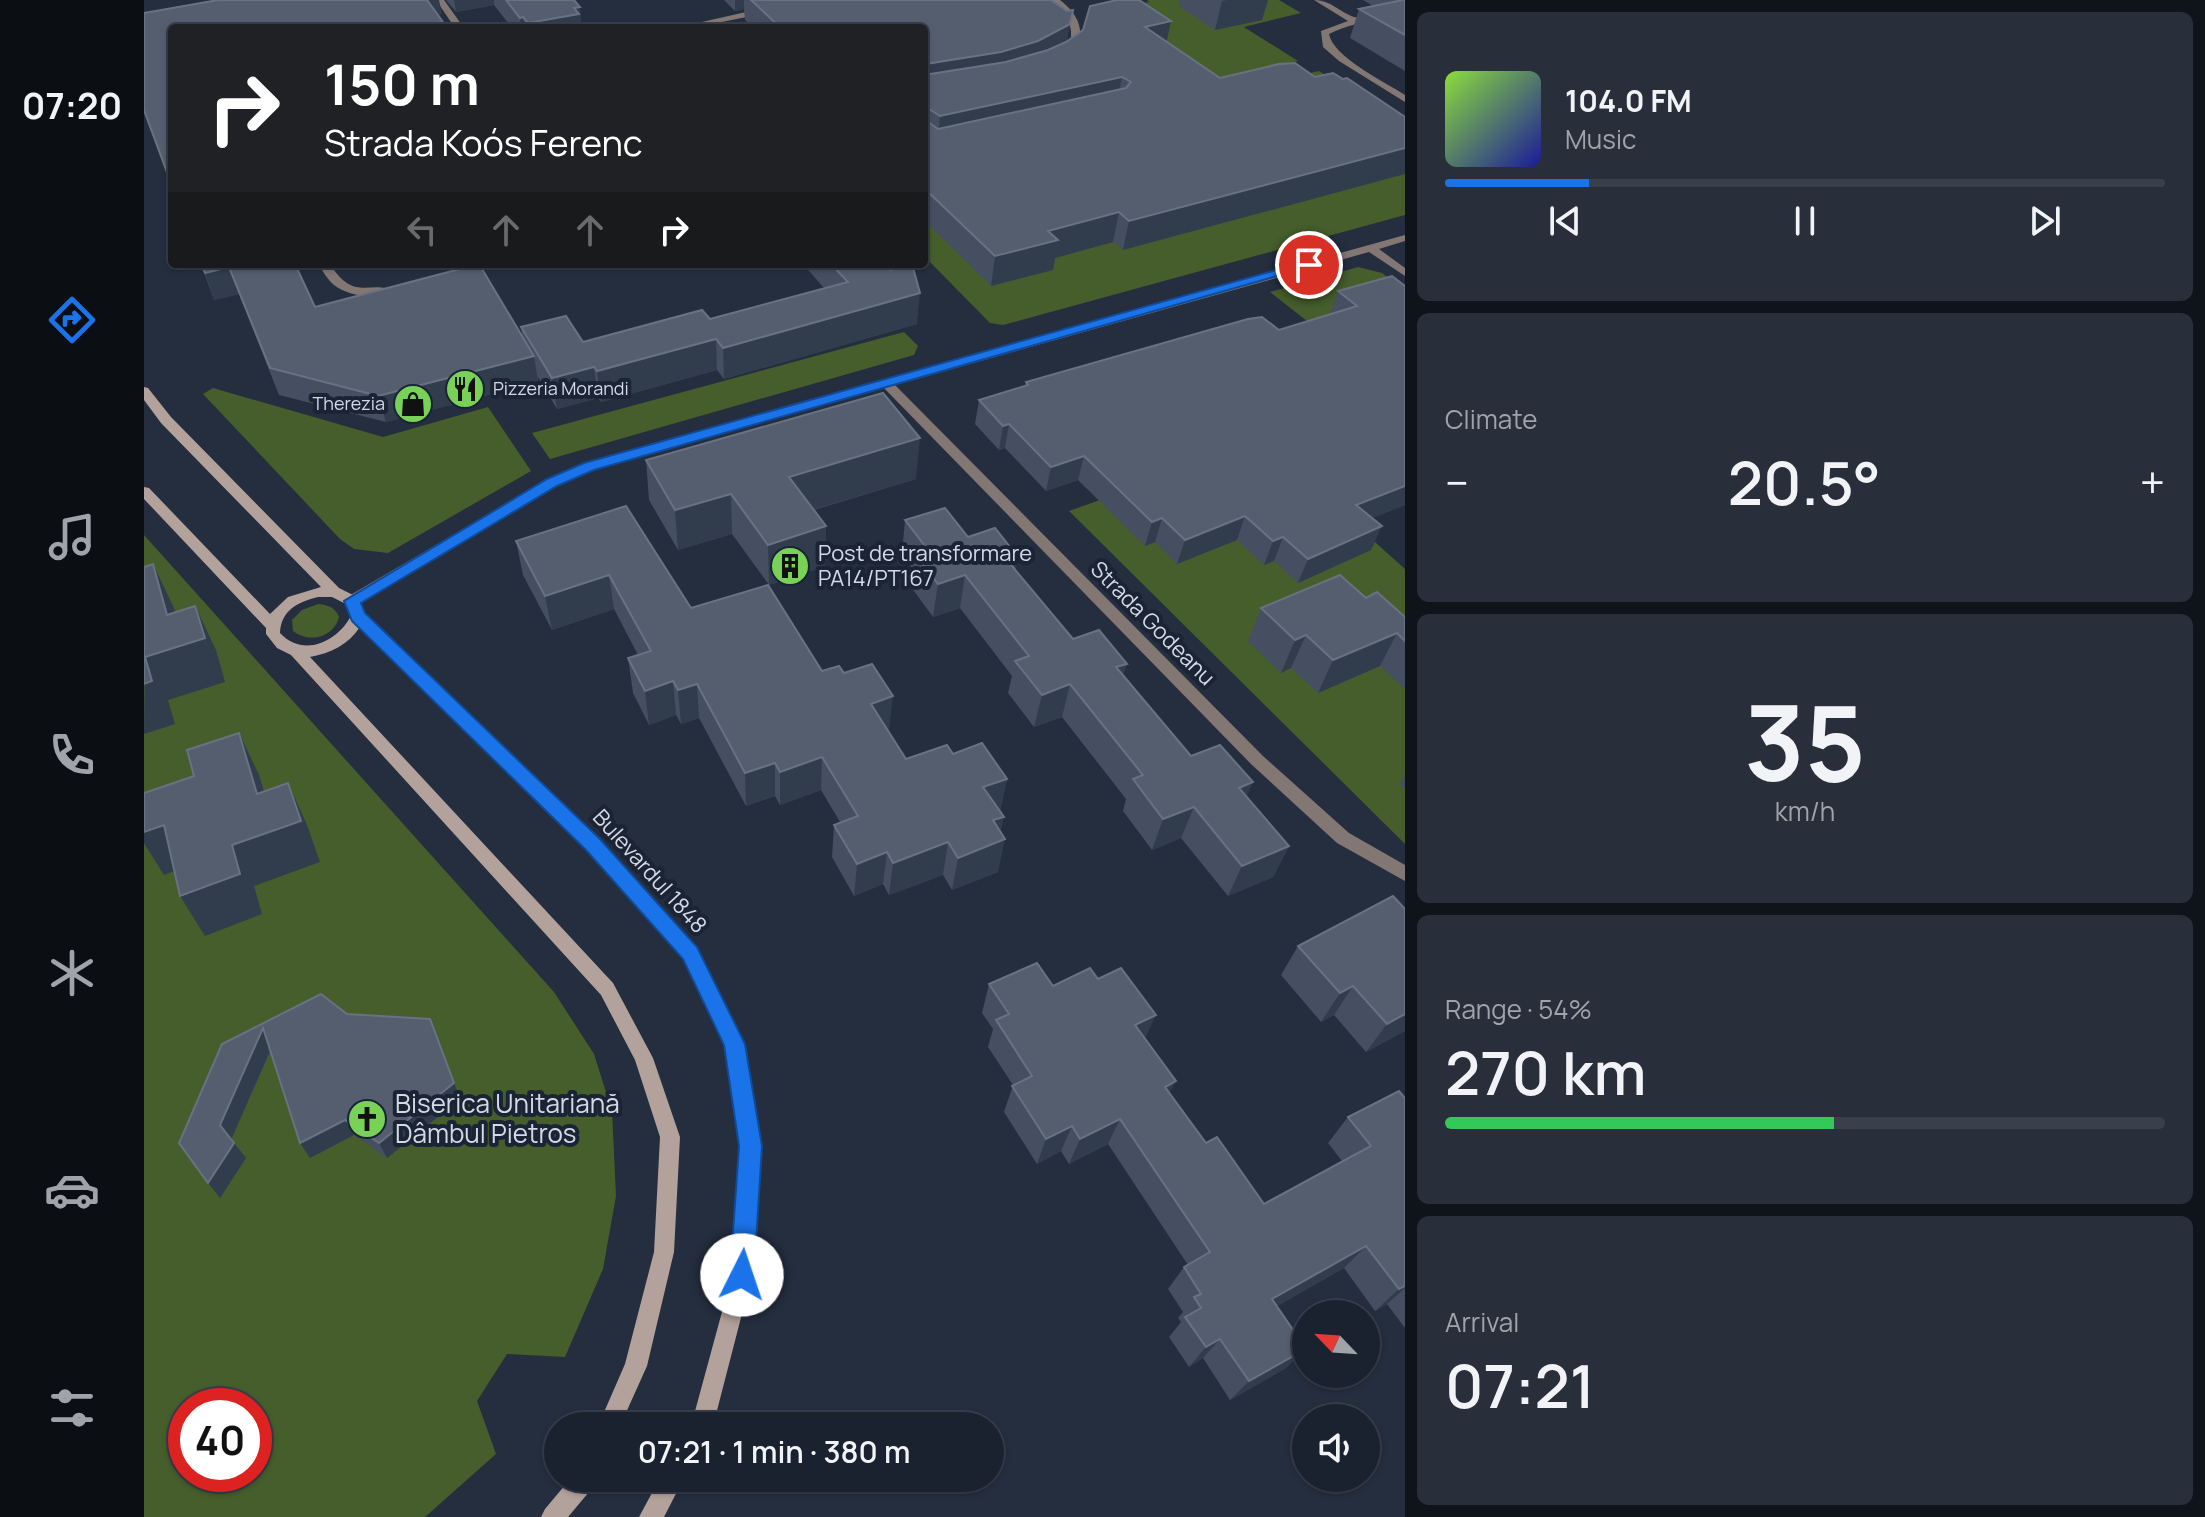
<!DOCTYPE html>
<meta charset="utf-8">
<style>
body{margin:0;font-family:Manrope,sans-serif;background:#282f3b;color:#f1f3f6;height:100vh;display:flex;flex-direction:column;font-size:30px;white-space:nowrap}
*{box-sizing:border-box;margin:0}
p{font-size:26px;color:#a0a4aa}
.icon{flex:none;width:44px;height:44px;fill:none;stroke:currentColor;stroke-width:2;stroke-linecap:round;stroke-linejoin:round}
.map{position:relative;flex:1;overflow:hidden}
.sheet{display:flex;flex-direction:column;gap:12px;padding:12px;background:#0f131a;width:800px}
.sheet>*{flex:none}
.banner{position:absolute;left:24px;top:24px;width:760px;height:244px;border-radius:8px;box-shadow:0 2px 6px #0004,0 0 0 2px #393f4b;background:#202124;color:#fff;overflow:hidden}
.needle{width:52px;rotate:295deg}
.tools{position:absolute;left:1148px;top:1300px;display:grid;gap:16px}
.tools a{display:grid;place-items:center;width:88px;height:88px;border-radius:50%;background:#1b222f;box-shadow:0 2px 6px #0004,0 0 0 2px #393f4b;font-size:40px}
.speed{position:absolute;left:24px;top:1388px;display:flex;gap:16px;font-size:40px;font-weight:700;text-align:center}
.speed>*{display:grid;place-content:center;width:104px;height:104px;border-radius:50%;background:#1b222f;box-shadow:0 2px 6px #0004,0 0 0 2px #393f4b;line-height:1}
.speed .limit{border:12px solid #d22;background:#fff;color:#111}
.pin{position:absolute;display:grid;place-items:center;width:68px;height:68px;color:#fff;margin:-34px;border:4px solid #fff;border-radius:50%;box-shadow:0 2px 8px #0007}
.me{position:absolute;width:88px;margin:-44px;rotate:4deg;stroke-linejoin:round;filter:drop-shadow(0 0 6px #0008)}
.turn{display:flex;align-items:center;gap:28px;height:168px;padding:0 24px;font-size:36px}
.turn .icon{width:104px;height:104px;stroke-width:2.5}
.turn b{display:block;font-size:56px;line-height:68px}
.lanes{display:flex;align-items:center;height:76px;padding:0 24px;background:#0003;justify-content:center;gap:40px;direction:ltr}
.lanes .off{opacity:.35}
.big{font-size:60px;font-weight:600;line-height:1.1}
.sheet .card{flex:1;display:flex;flex-direction:column;justify-content:center;gap:12px;min-width:0;padding:0 28px;border-radius:12px;background:#282f3b}
.sheet .dial{align-items:center;gap:0}
.dial b{font-size:104px;line-height:1}
.song{display:flex;align-items:center;gap:24px}
.cover{width:96px;height:96px;border-radius:12px;background:linear-gradient(135deg,hsl(90 70% 55%),hsl(240 70% 35%))}
.played{height:8px;border-radius:4px;background:linear-gradient(90deg,#1a73e8 20%,#393f4b 20%)}
.keys{display:flex;justify-content:space-around;direction:ltr}
.heat{display:flex;justify-content:space-between;align-items:center;font-size:44px;direction:ltr}
.charge{height:12px;border-radius:6px;background:linear-gradient(90deg,#34c759 54%,#393f4b 0)}
.trip{position:absolute;left:400px;top:1412px;width:460px;height:80px;border-radius:40px;background:#1b222f;box-shadow:0 2px 6px #0004,0 0 0 2px #393f4b;font-weight:600;line-height:80px;text-align:center}
main{display:flex;flex:1;min-height:0}
.tab-bar{display:flex;flex-direction:column;width:144px;justify-content:space-around;align-items:center;background:#0b0e13;color:#a0a4aa}
.tab-bar .icon{width:56px;height:56px}
.tab-bar .active{color:#1a73e8}
.tab-bar b{font-size:36px;color:#f1f3f6}
.map>svg:first-child{display:block}
.green{fill:#455e2c;fill-rule:evenodd}
.lines{fill:none;stroke-linecap:round;stroke-linejoin:round}
.street{fill:#837774;fill-rule:evenodd}
.secondary{fill:#b3a19c;fill-rule:evenodd}
.wall{fill:#454f61}
.shaded-wall{fill:#313c4d}
.building{fill:#545e6f;stroke:#687282;stroke-width:2}
.route{fill:#1a73e8;stroke:#114b97;stroke-width:2}
.labels{text-anchor:middle;stroke-width:8;stroke-linejoin:round;paint-order:stroke}
.far-poi-label{font-size:18px;fill:#d3dae5;stroke:#1b2435;text-anchor:start}
.poi-label{font-size:22px;fill:#d3dae5;stroke:#1b2435;text-anchor:start}
.street-label{font-size:22px;fill:#d3dae5;stroke:#1b2435}
.near-poi-label{font-size:26px;fill:#d3dae5;stroke:#1b2435;text-anchor:start}
</style>
<main>
<nav class="tab-bar">
<b>07:20</b>
<svg class="icon active" aria-label="directions" viewBox="0 0 24 24"><path d="M12 3l9 9-9 9-9-9zM9 14v-3h6M13 9l2 2-2 2"/></svg>
<svg class="icon" aria-label="music" viewBox="0 0 24 24"><path d="M9 18V5l10-2v13"/><circle cx="6" cy="18" r="3"/><circle cx="16" cy="16" r="3"/></svg>
<svg class="icon" aria-label="phone" viewBox="0 0 24 24"><path d="M5 4h4l2 5-3 2q2 4 5 5l2-3 5 2v4C11 20 4 13 5 4z"/></svg>
<svg class="icon" aria-label="climate" viewBox="0 0 24 24"><path d="M12 3v18M4 7l16 10M4 17L20 7"/></svg>
<svg class="icon" aria-label="car" viewBox="0 0 24 24"><path d="M5 17H2v-5l4-1 3-4h7l3 4 3 1v5h-3M9 17h6M6 11h13"/><circle cx="7" cy="17" r="2"/><circle cx="17" cy="17" r="2"/></svg>
<svg class="icon" aria-label="filters" viewBox="0 0 24 24"><path d="M4 7h16M4 17h16"/><circle cx="9" cy="7" r="2"/><circle cx="15" cy="17" r="2"/></svg>
</nav>
<div class="map">
<svg width="1261" height="1517" viewBox="0 0 1261 1517">
<rect width="100%" height="100%" fill="#242e3f"/>
<!-- green -->
<g class="green">
<path d="M1003,0H1135L1157,13L1100,27L1154,61L975,102L943,14L1005,2Z"/>
<path d="M1175,71L1261,126V215L859,325L846,323L780,256V162Z"/>
<path d="M1214,267L1238,273L1261,290V398L1126,292Z"/>
<path d="M760,332L774,346L770,355L406,459L388,433Z"/>
<path d="M69,388L239,437L344,407L387,471L244,553L210,549L196,539L59,394Z"/>
<path d="M1051,466L1162,480L1261,569V844L925,511Z"/>
<path d="M0,535L410,992L450,1054L468,1111L472,1196L459,1269L421,1357L363,1354L333,1401L352,1454L281,1517H0ZM42,1406H110V1474H42Z"/>
<path d="M174,604C184,605 191,607 195,617C190,637 166,644 149,631L148,620L158,610Z"/>
</g>
<g class="lines">
<!-- street -->
<g class="street">
<path d="M292,0H300L320,28H311Z"/>
<path d="M906,0H916C935,15 942,31 931,55L923,53C933,27 924,17 906,0Z"/>
<path d="M1170,0C1187,0 1195,12 1210,17C1218,19 1247,15 1261,18V24C1234,18 1210,22 1185,34C1189,57 1241,82 1261,95V102L1195,61L1179,47L1177,31L1204,21Z"/>
<path d="M620,8L624,11L623,13L548,28H531Z"/>
<path d="M1261,235V241L1235,249L1261,268V276L1225,252L751,385L1119,756L1205,833L1261,865V881L1193,843L1107,764L740,388L450,469L413,486L213,605H203L201,601L203,597L403,480L440,463Z"/>
<path d="M174,264H186C211,304 227,278 251,292C236,301 203,296 190,285C183,279 179,271 174,264Z"/>
</g>
<!-- secondary -->
<g class="secondary">
<path d="M0,387L4,388L27,417L195,588L213,597L220,613L454,839L552,948L599,1044L617,1146L608,1275L569,1426H547L588,1275L597,1146L581,1044L540,958L442,849L216,627C204,645 187,653 166,657L469,983L509,1058L536,1137L530,1252L503,1366L476,1426H454L481,1364L510,1252L516,1137L491,1060L457,995L147,655L133,648L122,634V628L0,499V487L5,488L126,614L144,597L177,587L17,423L0,400ZM174,597H188L202,604L207,616C193,642 159,658 136,633C137,610 154,602 174,597Z"/>
<path d="M427,1478H453L450,1486L424,1517H397L401,1509Z"/>
<path d="M516,1478H540L520,1517H495Z"/>
</g>
</g>
<!-- wall -->
<g class="wall">
<path d="M302,0H432L438,28H368L350,5L312,12Z"/>
<path d="M580,0H907L924,41L1022,42L1076,78L979,250L969,242L911,258L909,270L847,286L780,220V28H609L601,20L600,9L591,11Z"/>
<path d="M1036,0H1124L1118,20L1071,30L1035,6Z"/>
<path d="M1219,0H1261V71L1206,38L1215,9L1229,6Z"/>
<path d="M57,264L171,307L378,336L377,327L439,342L566,319L680,288L659,264H741L773,324L580,379L573,370L457,402L454,398L413,409L394,377V382L242,422L135,395L95,294L70,300Z"/>
<path d="M1248,276L1261,505L1228,518L1227,550L1154,583L1130,561L1120,565L1093,540L1033,564L1011,542L1001,546L934,480L902,491L861,448L855,450L831,424L835,400L881,386L882,382L1135,330L1186,314L1194,291Z"/>
<path d="M502,460L772,479L670,510L682,526L681,566L625,585L588,534L534,550L505,500Z"/>
<path d="M482,506L547,608L678,671L700,673L745,730H744L762,759L809,754L863,779L856,811V832L854,872L808,890L799,875L745,895L739,884L710,896L688,857L690,825L696,822L677,790L636,805L631,796L602,806L555,718L537,724L532,715L505,725L489,693L484,658L494,655L470,609L408,630L379,575L372,541Z"/>
<path d="M761,520L824,537L872,570L929,639L979,676L1047,756L1103,797L1145,846L1129,877L1084,896L1037,838L1008,850L979,811L982,799L918,717L890,727L864,693L868,676L816,608L789,617L767,587L769,569L758,554Z"/>
<path d="M1222,598L1261,617V689L1236,666L1174,693L1147,668L1137,673L1104,641L1117,608Z"/>
<path d="M1261,775V789L1256,784Z"/>
<path d="M1261,909V1031L1222,1052L1190,1015L1177,1022L1137,975L1154,946Z"/>
<path d="M845,984L909,986L1001,1038L1025,1093L1062,1143L1120,1204L1198,1161L1184,1143L1204,1117L1261,1098V1328L1243,1304L1231,1311L1200,1268L1133,1306L1142,1368L1086,1400L1059,1358L1045,1367L1025,1337L1037,1322L1034,1318L1039,1312L1024,1289L1040,1267L1044,1265L964,1144L925,1164L917,1151L893,1164L860,1112L869,1085L844,1047L849,1029L838,1013Z"/>
<path d="M203,1014L286,1019L316,1099L243,1158L210,1135L166,1158L127,1051L87,1139L102,1158L76,1198L78,1044Z"/>
</g>
<!-- shaded-wall -->
<g class="shaded-wall">
<path d="M279,0H295L298,14L283,18Z"/>
<path d="M310,0H350V5L312,12Z"/>
<path d="M422,0H432V8L436,7L438,28H384V23Z"/>
<path d="M591,0H600V9L591,11Z"/>
<path d="M1083,0H1124L1118,20L1071,30L1078,1Z"/>
<path d="M929,10L921,52L780,75L782,64Z"/>
<path d="M379,17L381,28H377L376,18Z"/>
<path d="M1027,21L1021,49L1001,27Z"/>
<path d="M978,77L972,105L794,145L796,116Z"/>
<path d="M1261,148V174L979,250L985,221Z"/>
<path d="M975,212L969,242L911,258L909,270L847,286L851,256L904,231Z"/>
<path d="M85,267L95,294L70,300L61,273Z"/>
<path d="M776,293L773,324L580,379L579,348Z"/>
<path d="M572,339L573,370L457,402L453,371Z"/>
<path d="M390,356L394,382L242,422L234,396Z"/>
<path d="M450,367L454,398L413,409L408,378Z"/>
<path d="M865,424L861,448L855,450L859,426Z"/>
<path d="M776,438L772,479L644,517L645,477Z"/>
<path d="M940,456L934,480L902,491L907,467Z"/>
<path d="M1261,486V505L1201,529L1212,505Z"/>
<path d="M587,494L588,534L534,550L531,510Z"/>
<path d="M1101,516L1093,540L1033,564L1041,540Z"/>
<path d="M1018,518L1011,542L1001,546L1008,522Z"/>
<path d="M682,526L681,566L625,585L624,545Z"/>
<path d="M1238,526L1227,550L1154,583L1164,559Z"/>
<path d="M1139,537L1130,561L1120,565L1129,541Z"/>
<path d="M874,557L868,590L863,560Z"/>
<path d="M9,564L30,608L41,645L51,606L72,650L81,682L24,700L31,724L0,734L1,657L23,615Z"/>
<path d="M465,575L470,609L408,630L401,596Z"/>
<path d="M821,575L816,608L789,617L794,584Z"/>
<path d="M1253,633L1236,666L1174,693L1189,660Z"/>
<path d="M1162,635L1147,668L1137,673L1151,640Z"/>
<path d="M983,664L973,696L972,667Z"/>
<path d="M529,681L532,715L505,725L501,691Z"/>
<path d="M553,684L555,718L537,724L534,690Z"/>
<path d="M926,684L918,717L890,727L898,695Z"/>
<path d="M749,696L745,730L724,738L727,704Z"/>
<path d="M95,733L115,775L132,829L144,783L163,825L176,862L110,886L118,914L61,936L36,896L113,794Z"/>
<path d="M678,757L677,790L636,805V772Z"/>
<path d="M631,763V796L602,806L601,773Z"/>
<path d="M863,779L856,812L839,787Z"/>
<path d="M1109,782L1095,814V788Z"/>
<path d="M1050,807L1037,838L1008,850L1019,819Z"/>
<path d="M860,817L854,842L861,839L854,872L808,890L814,858L849,820Z"/>
<path d="M20,825L44,866L20,875L0,843V832Z"/>
<path d="M804,842L799,875L745,895L749,863Z"/>
<path d="M1145,846L1129,877L1084,896L1098,866Z"/>
<path d="M743,852L739,884L710,896L713,864Z"/>
<path d="M1209,986L1190,1015L1177,1022L1196,993Z"/>
<path d="M1261,1014V1031L1222,1052L1243,1024Z"/>
<path d="M1012,1015L999,1043L991,1025Z"/>
<path d="M286,1019L316,1099L243,1158L235,1143Z"/>
<path d="M119,1028L129,1044L87,1140L76,1125Z"/>
<path d="M1032,1081L1018,1107L1021,1087Z"/>
<path d="M976,1119L964,1144L925,1164L936,1139Z"/>
<path d="M201,1120L210,1135L166,1158L156,1143Z"/>
<path d="M928,1126L917,1151L893,1164L902,1139Z"/>
<path d="M90,1143L102,1158L76,1198L64,1183Z"/>
<path d="M1222,1246L1200,1268L1109,1320L1128,1299Z"/>
<path d="M1261,1286V1288L1243,1304L1231,1311L1255,1289Z"/>
<path d="M1076,1339L1059,1358L1045,1367L1062,1347Z"/>
<path d="M1162,1349L1142,1368L1086,1400L1105,1381Z"/>
</g>
<!-- building -->
<g class="building">
<path d="M74,0H283L299,22L293,23L297,28H28V186L0,110V13Z"/>
<path d="M362,0H430L436,7L430,8L435,14L384,23L379,17L376,18Z"/>
<path d="M607,0H907L923,11L929,10L926,24L894,41L857,52L782,64L780,75L862,62L904,50L922,42L939,30L946,6L973,0H995L1027,21L1001,27L1076,78L1135,64L1151,63L1171,77L1189,73L1199,79L1203,78L1261,117V148L985,221L975,212L904,231L914,240L851,256L780,188V119L794,129L982,88L987,82L978,77L796,116L782,107L780,116V28H637Z"/>
<path d="M1261,0V35L1215,9L1259,0Z"/>
<path d="M57,264H151L171,307L335,264L390,356L234,396L126,368L85,267L61,273Z"/>
<path d="M687,264H741L746,270L768,264L776,293L579,348L572,339L453,371L450,367L408,378L377,327L422,316L439,342L558,310L566,319L704,282Z"/>
<path d="M1248,276L1261,286V486L1212,505L1238,526L1164,559L1139,537L1129,541L1101,516L1041,540L1018,518L1008,522L940,456L907,467L865,424L859,426L835,400L884,385L882,382L1104,319L1118,317L1135,330L1213,306L1194,291Z"/>
<path d="M739,393L776,438L645,477L682,526L624,545L587,494L531,510L502,460Z"/>
<path d="M482,506L547,608L624,585L678,671L695,666L700,673L728,664L749,696L727,704L762,759L803,745L809,754L838,743L863,779L839,787L860,817L849,820L861,839L814,858L804,842L749,863L743,852L713,864L690,825L714,816L678,757L636,772L631,763L601,773L553,684L534,690L529,681L501,691L484,658L507,651L465,575L401,596L372,541Z"/>
<path d="M801,508L824,537L851,528L874,557L863,560L929,639L955,630L983,664L972,667L1047,756L1076,745L1109,782L1095,788L1145,846L1098,866L1050,807L1019,819L989,779L999,775L926,684L898,695L871,661L885,656L821,575L794,584L771,554L784,550L761,520Z"/>
<path d="M9,564L23,615L51,606L61,638L1,657L8,681L0,684V567Z"/>
<path d="M1196,575L1222,598L1233,592L1261,617V641L1253,633L1189,660L1162,635L1151,640L1117,608Z"/>
<path d="M95,733L113,794L144,783L157,821L88,845L96,874L36,896L20,825L0,832V793L50,776L43,750Z"/>
<path d="M1249,896L1261,909V1014L1243,1024L1209,986L1196,993L1154,946Z"/>
<path d="M893,963L909,986L946,968L954,979L977,968L1012,1015L991,1025L1032,1081L1021,1087L1062,1143L1073,1137L1120,1204L1227,1146L1204,1117L1255,1091L1261,1098V1286L1255,1289L1222,1246L1128,1299L1162,1349L1105,1381L1076,1339L1062,1347L1041,1317L1057,1308L1050,1297L1057,1294L1040,1267L1066,1252L976,1119L936,1139L928,1126L902,1139L868,1086L888,1076L852,1020L865,1014L845,984Z"/>
<path d="M177,994L203,1014L286,1019L310,1083L235,1143L201,1120L156,1143L119,1028L76,1125L90,1143L64,1183L35,1143L78,1044Z"/>
</g>
<!-- route -->
<path class="route" d="M1161,262L1172,265L450,470L413,486L217,603L221,613L455,838L553,947L601,1044L618,1146L610,1275L607,1283L598,1287L590,1283L586,1275L595,1146L580,1045L539,959L442,850L208,621L200,601L403,479L440,463Z"/>
<!-- icons -->
<defs>
<g id="restaurant-disc" transform="scale(2)"><circle r="9.5" fill="#79d158" stroke="#1b2435"/><path d="M-5-6h1v4h1v-4h1v4h1v-4h1v5L-1.5 .5V6h-2V.5L-5-1ZM5-6V6H3V1.5H1.5Q1.5-4 5-6Z" fill="#111"/></g>
<g id="shop-disc" transform="scale(2)"><circle r="9.5" fill="#79d158" stroke="#1b2435"/><path d="M-5-2.5h2.3a2.7 3.5 0 0 1 5.4 0H5L5.5 6h-11ZM-1.5-2.5h3a1.5 2.3 0 0 0-3 0Z" fill="#111"/></g>
<g id="building-disc" transform="scale(2)"><circle r="9.5" fill="#79d158" stroke="#1b2435"/><path d="M-4-6H4V6H1V3H-1V6H-4ZM-2.5-4.3h1.7v1.8h-1.7ZM.8-4.3h1.7v1.8H.8ZM-2.5-1h1.7V.8h-1.7ZM.8-1h1.7V.8H.8Z" fill="#111"/></g>
<g id="church-disc" transform="scale(2)"><circle r="9.5" fill="#79d158" stroke="#1b2435"/><path d="M-1.2-6h2.4v3.5h3.3v2.4h-3.3V6h-2.4V-.1h-3.3v-2.4h3.3Z" fill="#111"/></g>
</defs>
<g fill-rule="evenodd">
<use href="#restaurant-disc" x="321" y="389"/>
<use href="#shop-disc" x="269" y="404"/>
<use href="#building-disc" x="646" y="566"/>
<use href="#church-disc" x="223" y="1119"/>
</g>
<g class="labels">
<!-- far-poi labels -->
<g class="far-poi-label">
<text x="349" y="395">Pizzeria Morandi</text>
<text x="241" y="410" text-anchor="end">Therezia</text>
</g>
<!-- poi labels -->
<g class="poi-label">
<text x="674" y="561">Post de transformare<tspan x="674" dy="25">PA14/PT167</tspan></text>
</g>
<!-- street labels -->
<g class="street-label">
<text transform="translate(1009 623) rotate(45)" y="8">Strada Godeanu</text>
<text transform="translate(506 871) rotate(48)" y="8">Bulevardul 1848</text>
</g>
<!-- near-poi labels -->
<g class="near-poi-label">
<text x="251" y="1113">Biserica Unitariană<tspan x="251" dy="30">Dâmbul Pietros</tspan></text>
</g>
</g>
</svg>
<div class="tools">
<a><svg class="needle" viewBox="-14 -14 28 28"><path d="M0-13l5 13h-10z" fill="#e53935"/><path d="M0 13l5-13h-10z" fill="#a0a4aa"/></svg></a>
<a><svg class="icon" aria-label="sound" viewBox="0 0 24 24"><path d="M4 9h4l5-4v14l-5-4H4zM17 9q2 3 0 6"/></svg></a>
</div>
<div class="speed"><div class="limit">40</div></div>
<div class="pin" style="left:1165px;top:265px;background:#d93025"><svg class="icon" aria-label="arrive" viewBox="0 0 24 24"><path d="M6 21V4h12l-3 4 3 4H6"/></svg></div>
<svg class="me" style="left:598px;top:1275px" viewBox="-20 -20 40 40"><circle r="19" fill="#fff"/><path d="M0-13L10 11 0 6-10 11z" fill="#1a73e8"/></svg>
<div class="trip">07:21 · 1 min · 380 m</div>
<div class="banner">
<div class="turn"><svg class="icon" aria-label="right" viewBox="0 0 24 24"><path d="M7 20v-9h11M14 6l5 5-5 5"/></svg><div><b>150 m</b>Strada Koós Ferenc</div></div>
<div class="lanes"><svg class="icon off" aria-label="left" viewBox="0 0 24 24"><path d="M17 20v-9H6M10 6l-5 5 5 5"/></svg><svg class="icon off" aria-label="ahead" viewBox="0 0 24 24"><path d="M12 20V5M6 11l6-6 6 6"/></svg><svg class="icon off" aria-label="ahead" viewBox="0 0 24 24"><path d="M12 20V5M6 11l6-6 6 6"/></svg><svg class="icon" aria-label="right" viewBox="0 0 24 24"><path d="M7 20v-9h11M14 6l5 5-5 5"/></svg></div>
</div>
</div>
<section class="sheet">
<div class="card">
<div class="song"><i class="cover"></i><div><b>104.0 FM</b><p>Music</p></div></div>
<div class="played"></div>
<div class="keys"><svg class="icon" aria-label="previous" viewBox="0 0 24 24"><path d="M18 5L8 12l10 7zM5 5v14"/></svg><svg class="icon" aria-label="pause" viewBox="0 0 24 24"><path d="M8 5v14M16 5v14"/></svg><svg class="icon" aria-label="next" viewBox="0 0 24 24"><path d="M6 5l10 7-10 7zM19 5v14"/></svg></div>
</div>
<div class="card"><p>Climate</p>
<div class="heat"><a>−</a><b class="big">20.5°</b><a>+</a></div>
</div>
<div class="card dial"><b>35</b><p>km/h</p></div>
<div class="card"><p>Range · 54%</p><b class="big">270 km</b><div class="charge"></div></div>
<div class="card"><p>Arrival</p><b class="big">07:21</b></div>
</section>
</main>
